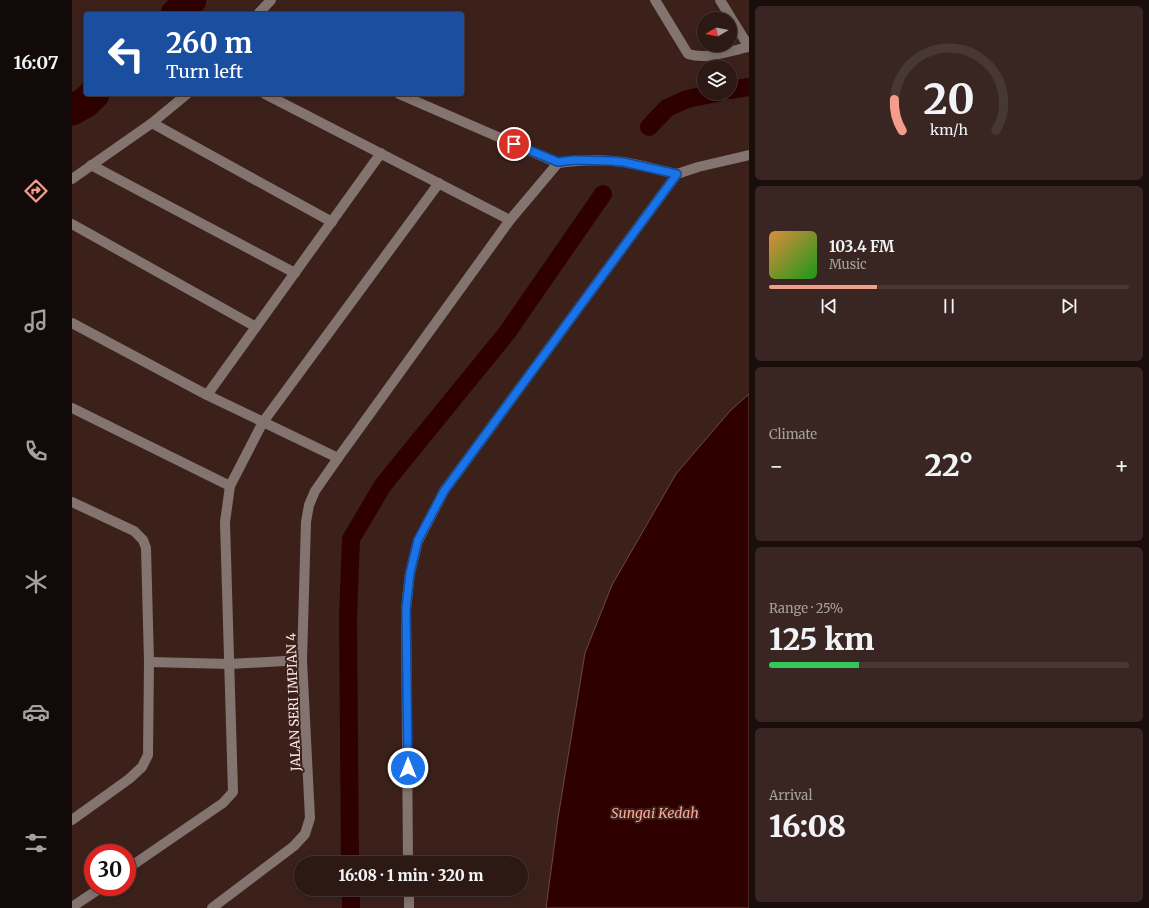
<!DOCTYPE html>
<meta charset="utf-8">
<style>
body{margin:0;font-family:Merriweather,serif;background:#392622;color:#f1f3f6;height:100vh;display:flex;flex-direction:column;font-size:15px;white-space:nowrap}
*{box-sizing:border-box;margin:0}
p{font-size:13px;color:#a7a0a0}
.icon{flex:none;width:22px;height:22px;fill:none;stroke:currentColor;stroke-width:2;stroke-linecap:round;stroke-linejoin:round}
.map{position:relative;flex:1;overflow:hidden}
.drawer{display:flex;flex-direction:column;gap:6px;padding:6px;background:#190e0b;width:400px}
.drawer>*{flex:none}
.top-card{position:absolute;left:12px;top:12px;width:380px;height:84px;border-radius:4px;box-shadow:0 2px 10px #0003,0 0 0 1px #483834;background:#1a4fa0;color:#fff;overflow:hidden}
.needle{width:26px;rotate:260deg}
.tools{position:absolute;left:625px;top:12px;display:grid;gap:8px}
.tools a{display:grid;place-items:center;width:40px;height:40px;border-radius:50%;background:#2d1914;box-shadow:0 2px 10px #0003,0 0 0 1px #483834;font-size:20px}
.speed{position:absolute;left:12px;top:844px;display:flex;gap:8px;font-size:20px;font-weight:700;text-align:center}
.speed>*{display:grid;place-content:center;width:52px;height:52px;border-radius:50%;background:#2d1914;box-shadow:0 2px 10px #0003,0 0 0 1px #483834;line-height:1}
.speed .limit{border:6px solid #d22;background:#fff;color:#111}
.pin{position:absolute;display:grid;place-items:center;width:34px;height:34px;color:#fff;margin:-17px;border:2px solid #fff;border-radius:50%;box-shadow:0 1px 4px #0007}
.me{position:absolute;width:44px;margin:-22px;rotate:0deg;stroke-linejoin:round;filter:drop-shadow(0 0 3px #0008)}
.turn{display:flex;align-items:center;gap:14px;height:84px;padding:0 16px;font-size:18px}
.turn .icon{width:52px;height:52px;stroke-width:2.5}
.turn b{display:block;font-size:28px;line-height:34px}
.big{font-size:30px;font-weight:800;line-height:1.1}
.drawer .card{flex:1;display:flex;flex-direction:column;justify-content:center;gap:6px;min-width:0;padding:0 14px;border-radius:6px;background:#392622}
.drawer .dial{align-items:center;gap:0}
.dial svg{height:104px;overflow:visible;fill:none;stroke:#483834;stroke-width:7;stroke-linecap:round;text-anchor:middle}
.dial text{fill:#f1f3f6;stroke:none}
.song{display:flex;align-items:center;gap:12px}
.cover{width:48px;height:48px;border-radius:6px;background:linear-gradient(135deg,hsl(30 70% 55%),hsl(120 70% 35%))}
.played{height:4px;border-radius:2px;background:linear-gradient(90deg,#f49d8b 30%,#483834 30%)}
.keys{display:flex;justify-content:space-around;direction:ltr}
.heat{display:flex;justify-content:space-between;align-items:center;font-size:22px;direction:ltr}
.charge{height:6px;border-radius:3px;background:linear-gradient(90deg,#34c759 25%,#483834 0)}
.trip{position:absolute;left:222px;top:856px;width:234px;height:40px;border-radius:20px;background:#2d1914;box-shadow:0 2px 10px #0003,0 0 0 1px #483834;font-weight:800;line-height:40px;text-align:center}
main{display:flex;flex:1;min-height:0}
.tab-bar{display:flex;flex-direction:column;width:72px;justify-content:space-around;align-items:center;background:#120a08;color:#a7a0a0}
.tab-bar .icon{width:28px;height:28px}
.tab-bar .selected{color:#f49d8b}
.tab-bar b{font-size:18px;color:#f1f3f6}
.map>svg:first-child{display:block}
.water{fill:#2e0000;stroke:#6d4645}
.lines{fill:none;stroke-linecap:round;stroke-linejoin:round}
.canal{stroke:#2e0000;stroke-width:18}
.river{stroke:#2e0000;stroke-width:31}
.minor{stroke:#837470;stroke-width:10}
.route-casing{stroke:#114b97;stroke-width:10}
.route{stroke:#1a73e8;stroke-width:7}
.labels{text-anchor:middle;stroke-width:4;stroke-linejoin:round;paint-order:stroke}
.street-label{font-size:13px;fill:#ffebe7;stroke:#3c211b}
.water-label{font-size:14px;font-style:italic;fill:#fea794;stroke:#3c211b}
</style>
<main>
<nav class="tab-bar">
<b>16:07</b>
<svg class="icon selected" aria-label="directions" viewBox="0 0 24 24"><path d="M12 3l9 9-9 9-9-9zM9 14v-3h6M13 9l2 2-2 2"/></svg>
<svg class="icon" aria-label="music" viewBox="0 0 24 24"><path d="M9 18V5l10-2v13"/><circle cx="6" cy="18" r="3"/><circle cx="16" cy="16" r="3"/></svg>
<svg class="icon" aria-label="phone" viewBox="0 0 24 24"><path d="M5 4h4l2 5-3 2q2 4 5 5l2-3 5 2v4C11 20 4 13 5 4z"/></svg>
<svg class="icon" aria-label="climate" viewBox="0 0 24 24"><path d="M12 3v18M4 7l16 10M4 17L20 7"/></svg>
<svg class="icon" aria-label="car" viewBox="0 0 24 24"><path d="M5 17H2v-5l4-1 3-4h7l3 4 3 1v5h-3M9 17h6M6 11h13"/><circle cx="7" cy="17" r="2"/><circle cx="17" cy="17" r="2"/></svg>
<svg class="icon" aria-label="filters" viewBox="0 0 24 24"><path d="M4 7h16M4 17h16"/><circle cx="9" cy="7" r="2"/><circle cx="15" cy="17" r="2"/></svg>
</nav>
<div class="map">
<svg width="677" height="908" viewBox="0 0 677 908">
<rect width="100%" height="100%" fill="#3c211b"/>
<!-- water -->
<path class="water" d="M677,394V908H474L486,818L513,653L540,585L604,474L658,411Z"/>
<g class="lines">
<!-- canal -->
<g class="canal">
<path d="M658,90L677,87"/>
<path d="M577,127L595,108L615,99L645,93"/>
<path d="M278,863L276,617L279,539L311,485L434,334L531,194"/>
<path d="M279,889V908"/>
</g>
<!-- river -->
<g class="river">
<path d="M104,14L119,0"/>
<path d="M0,110L14,102L22,94"/>
</g>
<!-- minor -->
<g class="minor">
<path d="M583,0L616,54C636,60 657,51 677,47"/>
<path d="M648,0L677,47"/>
<path d="M186,14L199,0"/>
<path d="M193,94L438,220"/>
<path d="M327,94L486,163C507,160 530,159 551,162C569,165 587,170 605,174"/>
<path d="M80,123L260,222"/>
<path d="M19,165L223,273"/>
<path d="M0,179L80,123L115,94"/>
<path d="M0,224L184,327"/>
<path d="M0,323L135,395L266,458"/>
<path d="M135,395L309,153"/>
<path d="M0,408L158,486"/>
<path d="M0,502L62,531L71,540L74,548L77,662L76,755L70,767L57,779L0,820"/>
<path d="M77,662L158,664L230,660"/>
<path d="M336,863L334,609L338,573L346,541L372,491L605,174L626,167L677,155"/>
<path d="M55,869L151,803L161,792L153,522L158,486L191,422L367,183"/>
<path d="M337,889V908"/>
<path d="M0,907L30,887"/>
<path d="M140,908L222,846L233,834L238,818L230,660L234,522L237,505L243,491L266,458L438,220L486,163"/>
</g>
</g>
<g class="lines">
<!-- route casing -->
<g class="route-casing">
<path id="route" d="M336,768L334,609L338,573L346,540L372,491L605,174L551,162L539,161L502,160L486,162L442,144"/>
</g>
<!-- route -->
<use href="#route" class="route"/>
</g>
<g class="labels">
<!-- street labels -->
<g class="street-label">
<text transform="translate(221 702) rotate(-92)" y="5">JALAN SERI IMPIAN 4</text>
</g>
<!-- water labels -->
<g class="water-label">
<text x="583" y="818">Sungai Kedah</text>
</g>
</g>
</svg>
<div class="tools">
<a><svg class="needle" viewBox="-14 -14 28 28"><path d="M0-13l5 13h-10z" fill="#e53935"/><path d="M0 13l5-13h-10z" fill="#a7a0a0"/></svg></a>
<a><svg class="icon" aria-label="layers" viewBox="0 0 24 24"><path d="M12 4l9 5-9 5-9-5zM3 14l9 5 9-5"/></svg></a>
</div>
<div class="speed"><div class="limit">30</div></div>
<div class="pin" style="left:442px;top:144px;background:#d93025"><svg class="icon" aria-label="arrive" viewBox="0 0 24 24"><path d="M6 21V4h12l-3 4 3 4H6"/></svg></div>
<svg class="me" style="left:336px;top:768px" viewBox="-20 -20 40 40"><circle r="17" fill="#1a73e8" stroke="#fff" stroke-width="3"/><path d="M0-11L8 9 0 5-8 9z" fill="#fff"/></svg>
<div class="trip">16:08 · 1 min · 320 m</div>
<div class="top-card">
<div class="turn"><svg class="icon" aria-label="left" viewBox="0 0 24 24"><path d="M17 20v-9H6M10 6l-5 5 5 5"/></svg><div><b>260 m</b>Turn left</div></div>
</div>
</div>
<section class="drawer">
<div class="card dial"><svg viewBox="0 0 100 80">
<path d="M14 69A42 42 0 1 1 86 69"/>
<path d="M14 69A42 42 0 0 1 8 45" stroke="#f49d8b"/>
<text x="50" y="56" font-size="32" font-weight="700">20</text>
<text x="50" y="72" font-size="11">km/h</text>
</svg></div>
<div class="card">
<div class="song"><i class="cover"></i><div><b>103.4 FM</b><p>Music</p></div></div>
<div class="played"></div>
<div class="keys"><svg class="icon" aria-label="previous" viewBox="0 0 24 24"><path d="M18 5L8 12l10 7zM5 5v14"/></svg><svg class="icon" aria-label="pause" viewBox="0 0 24 24"><path d="M8 5v14M16 5v14"/></svg><svg class="icon" aria-label="next" viewBox="0 0 24 24"><path d="M6 5l10 7-10 7zM19 5v14"/></svg></div>
</div>
<div class="card"><p>Climate</p>
<div class="heat"><a>−</a><b class="big">22°</b><a>+</a></div>
</div>
<div class="card"><p>Range · 25%</p><b class="big">125 km</b><div class="charge"></div></div>
<div class="card"><p>Arrival</p><b class="big">16:08</b></div>
</section>
</main>
